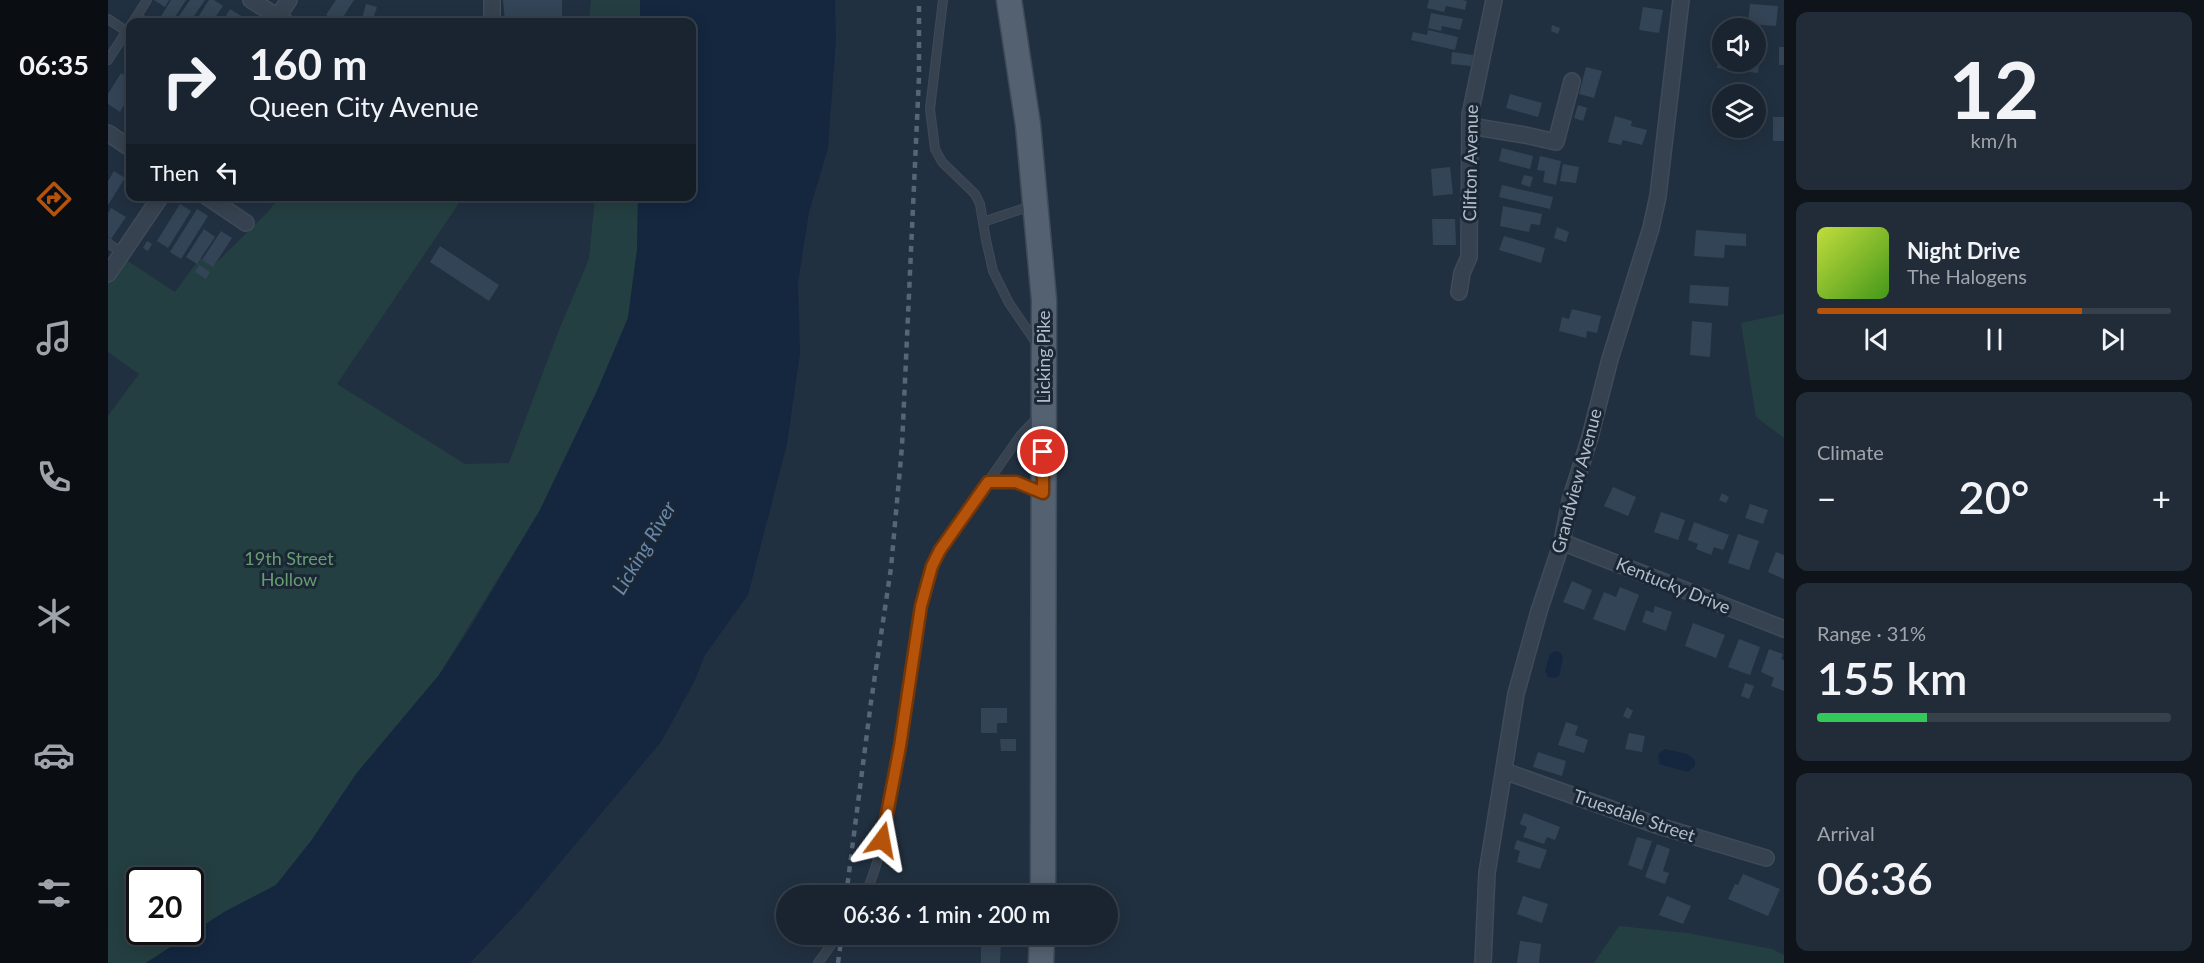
<!DOCTYPE html>
<meta charset="utf-8">
<style>
body{margin:0;font-family:Lato,sans-serif;background:#222c38;color:#f1f3f6;height:100vh;display:flex;flex-direction:column;font-size:22px;white-space:nowrap}
*{box-sizing:border-box;margin:0}
p{font-size:20px;color:#9fa4ab}
.icon{flex:none;width:33px;height:33px;fill:none;stroke:currentColor;stroke-width:2;stroke-linecap:round;stroke-linejoin:round}
.map{position:relative;flex:1;overflow:hidden}
.side{display:flex;flex-direction:column;gap:12px;padding:12px;background:#0e141a;width:420px}
.side>*{flex:none}
.hud{position:absolute;left:18px;top:18px;width:570px;height:183px;border-radius:12px;box-shadow:0 3px 15px #0003,0 0 0 2px #37414c;background:#192430;color:#f1f3f6;overflow:hidden}
.buttons{position:absolute;left:1604px;top:18px;display:grid;gap:12px}
.buttons a{display:grid;place-items:center;width:54px;height:54px;border-radius:50%;background:#192430;box-shadow:0 3px 15px #0003,0 0 0 2px #37414c;font-size:30px}
.speed{position:absolute;left:18px;top:867px;display:flex;gap:12px;font-size:30px;font-weight:700;text-align:center}
.speed>*{display:grid;place-content:center;width:78px;height:78px;border-radius:50%;background:#192430;box-shadow:0 3px 15px #0003,0 0 0 2px #37414c;line-height:1}
.speed .limit{border:3px solid #111;border-radius:9px;background:#fff;color:#111}
.pin{position:absolute;display:grid;place-items:center;width:51px;height:51px;color:#fff;margin:-26px;border:3px solid #fff;border-radius:50%;box-shadow:0 2px 6px #0007}
.me{position:absolute;width:66px;margin:-33px;rotate:13deg;stroke-linejoin:round;filter:drop-shadow(0 0 4px #0008)}
.turn{display:flex;align-items:center;gap:21px;height:126px;padding:0 24px;font-size:27px}
.turn .icon{width:78px;height:78px;stroke-width:2.5}
.turn b{display:block;font-size:42px;line-height:51px}
.then{display:flex;align-items:center;height:57px;padding:0 24px;background:#0003;gap:12px;font-size:22px}
.big{font-size:45px;font-weight:600;line-height:1.1}
.side .card{flex:1;display:flex;flex-direction:column;justify-content:center;gap:9px;min-width:0;padding:0 21px;border-radius:12px;background:#222c38}
.side .dial{align-items:center;gap:0}
.dial b{font-size:78px;line-height:1}
.song{display:flex;align-items:center;gap:18px}
.cover{width:72px;height:72px;border-radius:9px;background:linear-gradient(135deg,hsl(70 70% 55%),hsl(100 70% 35%))}
.played{height:6px;border-radius:3px;background:linear-gradient(90deg,#b45309 75%,#37414c 75%)}
.keys{display:flex;justify-content:space-around;direction:ltr}
.heat{display:flex;justify-content:space-between;align-items:center;font-size:33px;direction:ltr}
.charge{height:9px;border-radius:4px;background:linear-gradient(90deg,#34c759 31%,#37414c 0)}
.trip{position:absolute;left:668px;top:885px;width:342px;height:60px;border-radius:30px;background:#192430;box-shadow:0 3px 15px #0003,0 0 0 2px #37414c;font-weight:600;line-height:60px;text-align:center}
main{display:flex;flex:1;min-height:0}
.dock{display:flex;flex-direction:column;width:108px;justify-content:space-around;align-items:center;background:#0a0e13;color:#9fa4ab}
.dock .icon{width:42px;height:42px}
.dock .active{color:#b45309}
.dock b{font-size:27px;color:#f1f3f6}
.map>svg:first-child{display:block}
.green{fill:#243f41;fill-rule:evenodd}
.water{fill:#14273f}
.building{fill:#334456}
.lines{fill:none;stroke-linecap:round;stroke-linejoin:round}
.service-casing{stroke:#3f4b58;stroke-width:10}
.minor-casing{stroke:#3f4b58;stroke-width:18}
.primary-casing{stroke:#3f4b58;stroke-width:27}
.service{stroke:#36424f;stroke-width:8}
.minor{stroke:#36424f;stroke-width:15}
.primary{stroke:#546170;stroke-width:24}
.rail{stroke:#576677;stroke-width:4.5;stroke-dasharray:6 6;stroke-linecap:butt}
.route-casing{stroke:#753606;stroke-width:15}
.route{stroke:#b45309;stroke-width:10}
.labels{text-anchor:middle;stroke-width:6;stroke-linejoin:round;paint-order:stroke}
.street-label{font-size:18px;fill:#b2bccb;stroke:#1b2734}
.park-label{font-size:18px;fill:#669e71;stroke:#1b2734}
.water-label{font-size:20px;font-style:italic;fill:#6788ad;stroke:#1b2734}
</style>
<main>
<nav class="dock">
<b>06:35</b>
<svg class="icon active" aria-label="directions" viewBox="0 0 24 24"><path d="M12 3l9 9-9 9-9-9zM9 14v-3h6M13 9l2 2-2 2"/></svg>
<svg class="icon" aria-label="music" viewBox="0 0 24 24"><path d="M9 18V5l10-2v13"/><circle cx="6" cy="18" r="3"/><circle cx="16" cy="16" r="3"/></svg>
<svg class="icon" aria-label="phone" viewBox="0 0 24 24"><path d="M5 4h4l2 5-3 2q2 4 5 5l2-3 5 2v4C11 20 4 13 5 4z"/></svg>
<svg class="icon" aria-label="climate" viewBox="0 0 24 24"><path d="M12 3v18M4 7l16 10M4 17L20 7"/></svg>
<svg class="icon" aria-label="car" viewBox="0 0 24 24"><path d="M5 17H2v-5l4-1 3-4h7l3 4 3 1v5h-3M9 17h6M6 11h13"/><circle cx="7" cy="17" r="2"/><circle cx="17" cy="17" r="2"/></svg>
<svg class="icon" aria-label="filters" viewBox="0 0 24 24"><path d="M4 7h16M4 17h16"/><circle cx="9" cy="7" r="2"/><circle cx="15" cy="17" r="2"/></svg>
</nav>
<div class="map">
<svg width="1676" height="963" viewBox="0 0 1676 963">
<rect width="100%" height="100%" fill="#213040"/>
<!-- green -->
<g class="green">
<path d="M483,0H532V22H481Z"/>
<path d="M172,197H355L229,384L357,464L401,463L451,330L481,259L487,197H530L529,250L520,318L489,391L432,510L331,675L248,774L203,841L168,885L116,912L38,963H0V416L31,374L0,352V274L18,260L67,292L92,258L105,266L158,214ZM32,880H82V932H32Z"/>
<path d="M1676,314V438L1648,417L1633,323Z"/>
<path d="M1511,926L1579,933L1664,949L1676,955V963H1486Z"/>
</g>
<!-- water -->
<g class="water">
<path d="M532,0H727L728,39L720,148L701,212L690,283L692,353L679,444L640,595L597,655L586,682L553,742L415,907L362,963H38L116,912L168,885L203,841L248,774L331,675L362,628L432,510L489,391L520,318L529,250L530,197L584,196V22H532Z"/>
<path d="M1447,651L1452,652L1455,658L1451,676L1446,678L1440,677L1437,671L1442,654Z"/>
<path d="M1557,749L1579,754L1587,760V766L1580,772L1551,764L1550,754Z"/>
</g>
<!-- building -->
<g class="building">
<path d="M46,0H61L57,7Z"/>
<path d="M63,0H78L64,22H59L52,18Z"/>
<path d="M82,0H97L82,22H67Z"/>
<path d="M101,0H106L115,6L104,22H87Z"/>
<path d="M228,0H246L232,22L218,15Z"/>
<path d="M395,0H454V22H397Z"/>
<path d="M1321,0H1354L1359,1L1357,10L1338,6L1336,12L1319,8Z"/>
<path d="M258,4L269,7L264,22H253Z"/>
<path d="M1642,4L1670,6L1668,26L1640,24Z"/>
<path d="M1535,7L1555,10L1551,33L1531,30Z"/>
<path d="M122,9L135,17L132,22H114Z"/>
<path d="M1323,13L1355,19L1352,30L1334,26L1333,31L1320,28Z"/>
<path d="M35,14L46,22H29Z"/>
<path d="M1444,25L1452,28L1450,34L1443,31Z"/>
<path d="M1320,30L1350,37L1347,50L1303,40L1305,32L1319,35Z"/>
<rect x="1671" y="47" width="5" height="18"/>
<path d="M1647,50L1653,51L1650,73L1609,68L1611,52H1614V62H1647Z"/>
<path d="M1344,52L1365,55L1363,66L1343,64Z"/>
<path d="M1478,67L1494,71L1486,98L1471,94Z"/>
<path d="M13,73L22,79V95L12,112L0,104V94Z"/>
<path d="M1402,94L1434,103L1430,117L1398,108Z"/>
<path d="M22,101V114L16,110Z"/>
<path d="M1470,105L1479,108L1475,121L1466,118Z"/>
<path d="M1507,116L1524,121L1523,126L1539,130L1534,145L1515,140L1513,145L1500,142Z"/>
<rect x="1665" y="117" width="11" height="24"/>
<path d="M1394,148L1425,156L1422,169L1391,161Z"/>
<path d="M1432,156L1453,161L1448,185L1435,182L1437,171L1429,170Z"/>
<path d="M1455,164L1471,167L1468,183L1452,181Z"/>
<path d="M1342,167L1345,194L1325,196L1323,169Z"/>
<path d="M6,171L17,178L0,205V181Z"/>
<path d="M1416,175L1425,177L1422,187L1413,184Z"/>
<path d="M1394,185L1445,197L1442,209L1391,197Z"/>
<path d="M72,204L83,211L60,248L49,241Z"/>
<path d="M1395,206L1434,214L1432,225L1423,224L1421,232L1392,226Z"/>
<path d="M3,208L18,217L3,239L0,237V213Z"/>
<path d="M89,209L100,216L73,259L62,252Z"/>
<path d="M1324,219H1347L1348,245H1325Z"/>
<path d="M1449,227L1461,232L1458,242L1446,238Z"/>
<path d="M96,229L107,237L89,264L78,257Z"/>
<path d="M1588,230L1638,234V246L1617,245L1616,258L1586,256Z"/>
<path d="M113,231L124,238L105,267L94,260Z"/>
<path d="M1396,236L1437,248L1433,263L1391,250Z"/>
<path d="M39,241L44,244L40,251L35,248Z"/>
<path d="M332,246L391,285L381,301L322,262Z"/>
<path d="M91,265L102,272L98,279L87,272Z"/>
<path d="M1582,285L1621,287L1620,306L1581,303Z"/>
<path d="M1464,309L1493,316L1489,333L1479,331L1478,338L1451,331L1454,317L1461,319Z"/>
<path d="M1584,321L1604,323L1602,357L1582,355Z"/>
<path d="M1505,487L1528,497L1520,516L1496,506Z"/>
<path d="M1614,493L1621,497L1618,503L1611,500Z"/>
<path d="M1642,504L1660,510L1655,524L1637,518Z"/>
<path d="M1553,512L1577,520L1570,540L1546,532Z"/>
<path d="M1586,522L1621,535L1615,550L1606,547L1603,555L1588,549L1590,544L1580,540Z"/>
<path d="M1630,534L1651,541L1641,570L1620,563Z"/>
<path d="M1668,552L1676,555V579L1660,572Z"/>
<path d="M1464,581L1484,590L1476,610L1455,602Z"/>
<path d="M1512,587L1531,595L1517,631L1485,619L1496,592L1508,597Z"/>
<path d="M1547,606L1564,612L1558,631L1534,622L1538,610L1545,613Z"/>
<path d="M1585,623L1617,635L1608,658L1577,646Z"/>
<path d="M1631,639L1652,647L1642,675L1620,667Z"/>
<path d="M1661,649L1675,654L1673,659L1676,660V691L1663,686L1666,678L1653,672Z"/>
<path d="M1637,683L1646,686L1641,699L1633,696Z"/>
<path d="M1519,707L1525,711L1521,719L1515,716Z"/>
<path d="M873,708H899V723H889V733H873Z"/>
<path d="M1458,722L1470,726L1467,735L1480,740L1476,753L1450,745Z"/>
<path d="M1521,733L1537,736L1534,752L1517,749Z"/>
<path d="M892,739H908V751H893Z"/>
<path d="M1430,752L1458,761L1454,776L1425,767Z"/>
<path d="M1416,813L1452,827L1447,840L1439,837L1436,844L1415,837L1419,827L1412,824Z"/>
<path d="M1529,837L1544,841L1534,870L1520,865Z"/>
<path d="M1409,840L1439,850L1432,869L1409,862L1412,851L1406,849Z"/>
<path d="M1549,844L1562,849L1555,871L1561,873L1557,884L1537,877Z"/>
<path d="M1635,874L1672,889L1660,916L1620,899L1627,884L1630,885Z"/>
<path d="M1415,896L1440,904L1434,923L1409,914Z"/>
<path d="M1559,896L1583,906L1575,924L1551,915Z"/>
<path d="M1412,941L1433,944L1431,963H1409Z"/>
<path d="M873,943H893L892,963H873Z"/>
</g>
<g class="lines">
<!-- service casing -->
<g class="service-casing">
<g id="service">
<path d="M835,0L822,109L827,149L834,162L867,194L872,204L878,240L885,271L901,303L929,344"/>
<path d="M0,19L21,33"/>
<path d="M25,22L39,0"/>
<path d="M0,60L22,26"/>
<path d="M875,222L923,206"/>
<path d="M0,243L14,253"/>
<path d="M880,482H908L931,491"/>
<path d="M756,896C772,865 777,827 783,793C792,743 799,693 807,643C811,614 816,575 832,550L912,436L930,417"/>
<path d="M710,963L731,934"/>
</g>
</g>
<!-- minor casing -->
<g class="minor-casing">
<g id="minor">
<path d="M143,0L178,22"/>
<path d="M384,0V22"/>
<path d="M166,22L181,0"/>
<path d="M1362,126L1417,135L1448,142L1464,81"/>
<path d="M0,133L22,148"/>
<path d="M98,196L138,223"/>
<path d="M0,274L53,196"/>
<path d="M1351,292L1354,273L1361,257L1362,115L1386,0"/>
<path d="M1454,542L1676,629"/>
<path d="M1396,771L1551,826L1658,858"/>
<path d="M1375,963L1379,873L1408,694L1431,611L1454,542L1462,501L1482,437L1502,359L1543,228L1550,196L1573,0"/>
</g>
</g>
<!-- primary casing -->
<g class="primary-casing">
<g id="primary">
<path d="M901,0L920,125L936,300L935,896"/>
<path d="M933,963L934,934"/>
</g>
</g>
<!-- service -->
<use href="#service" class="service"/>
<!-- minor -->
<use href="#minor" class="minor"/>
<!-- primary -->
<use href="#primary" class="primary"/>
<!-- rail -->
<g class="rail">
<path d="M738,896L763,702L783,568L794,446L811,77V0"/>
<path d="M730,963L734,934"/>
</g>
</g>
<g class="lines">
<!-- route casing -->
<g class="route-casing">
<path id="route" d="M774,840L792,746L813,606L824,566L832,550L880,482H908L935,493V452"/>
</g>
<!-- route -->
<use href="#route" class="route"/>
</g>
<g class="labels">
<!-- street labels -->
<g class="street-label">
<text transform="translate(1363 163) rotate(-89)" y="6">Clifton Avenue</text>
<text transform="translate(936 357) rotate(-90)" y="6">Licking Pike</text>
<text transform="translate(1469 481) rotate(-75)" y="6">Grandview Avenue</text>
<text transform="translate(1565 586) rotate(22)" y="6">Kentucky Drive</text>
<text transform="translate(1526 816) rotate(19)" y="6">Truesdale Street</text>
</g>
<!-- park labels -->
<g class="park-label">
<text x="181" y="565">19th Street<tspan x="181" dy="21">Hollow</tspan></text>
</g>
<!-- water labels -->
<g class="water-label">
<text transform="translate(536 548) rotate(-59)" y="7">Licking River</text>
</g>
</g>
</svg>
<div class="buttons">
<a><svg class="icon" aria-label="sound" viewBox="0 0 24 24"><path d="M4 9h4l5-4v14l-5-4H4zM17 9q2 3 0 6"/></svg></a>
<a><svg class="icon" aria-label="layers" viewBox="0 0 24 24"><path d="M12 4l9 5-9 5-9-5zM3 14l9 5 9-5"/></svg></a>
</div>
<div class="speed"><div class="limit">20</div></div>
<div class="pin" style="left:935px;top:452px;background:#d93025"><svg class="icon" aria-label="arrive" viewBox="0 0 24 24"><path d="M6 21V4h12l-3 4 3 4H6"/></svg></div>
<svg class="me" style="left:774px;top:840px" viewBox="-20 -20 40 40"><path d="M0-17L14 15 0 8-14 15z" fill="#b45309" stroke="#fff" stroke-width="4"/></svg>
<div class="trip">06:36 · 1 min · 200 m</div>
<div class="hud">
<div class="turn"><svg class="icon" aria-label="right" viewBox="0 0 24 24"><path d="M7 20v-9h11M14 6l5 5-5 5"/></svg><div><b>160 m</b>Queen City Avenue</div></div>
<div class="then">Then<svg class="icon" aria-label="left" viewBox="0 0 24 24"><path d="M17 20v-9H6M10 6l-5 5 5 5"/></svg></div>
</div>
</div>
<section class="side">
<div class="card dial"><b>12</b><p>km/h</p></div>
<div class="card">
<div class="song"><i class="cover"></i><div><b>Night Drive</b><p>The Halogens</p></div></div>
<div class="played"></div>
<div class="keys"><svg class="icon" aria-label="previous" viewBox="0 0 24 24"><path d="M18 5L8 12l10 7zM5 5v14"/></svg><svg class="icon" aria-label="pause" viewBox="0 0 24 24"><path d="M8 5v14M16 5v14"/></svg><svg class="icon" aria-label="next" viewBox="0 0 24 24"><path d="M6 5l10 7-10 7zM19 5v14"/></svg></div>
</div>
<div class="card"><p>Climate</p>
<div class="heat"><a>−</a><b class="big">20°</b><a>+</a></div>
</div>
<div class="card"><p>Range · 31%</p><b class="big">155 km</b><div class="charge"></div></div>
<div class="card"><p>Arrival</p><b class="big">06:36</b></div>
</section>
</main>
